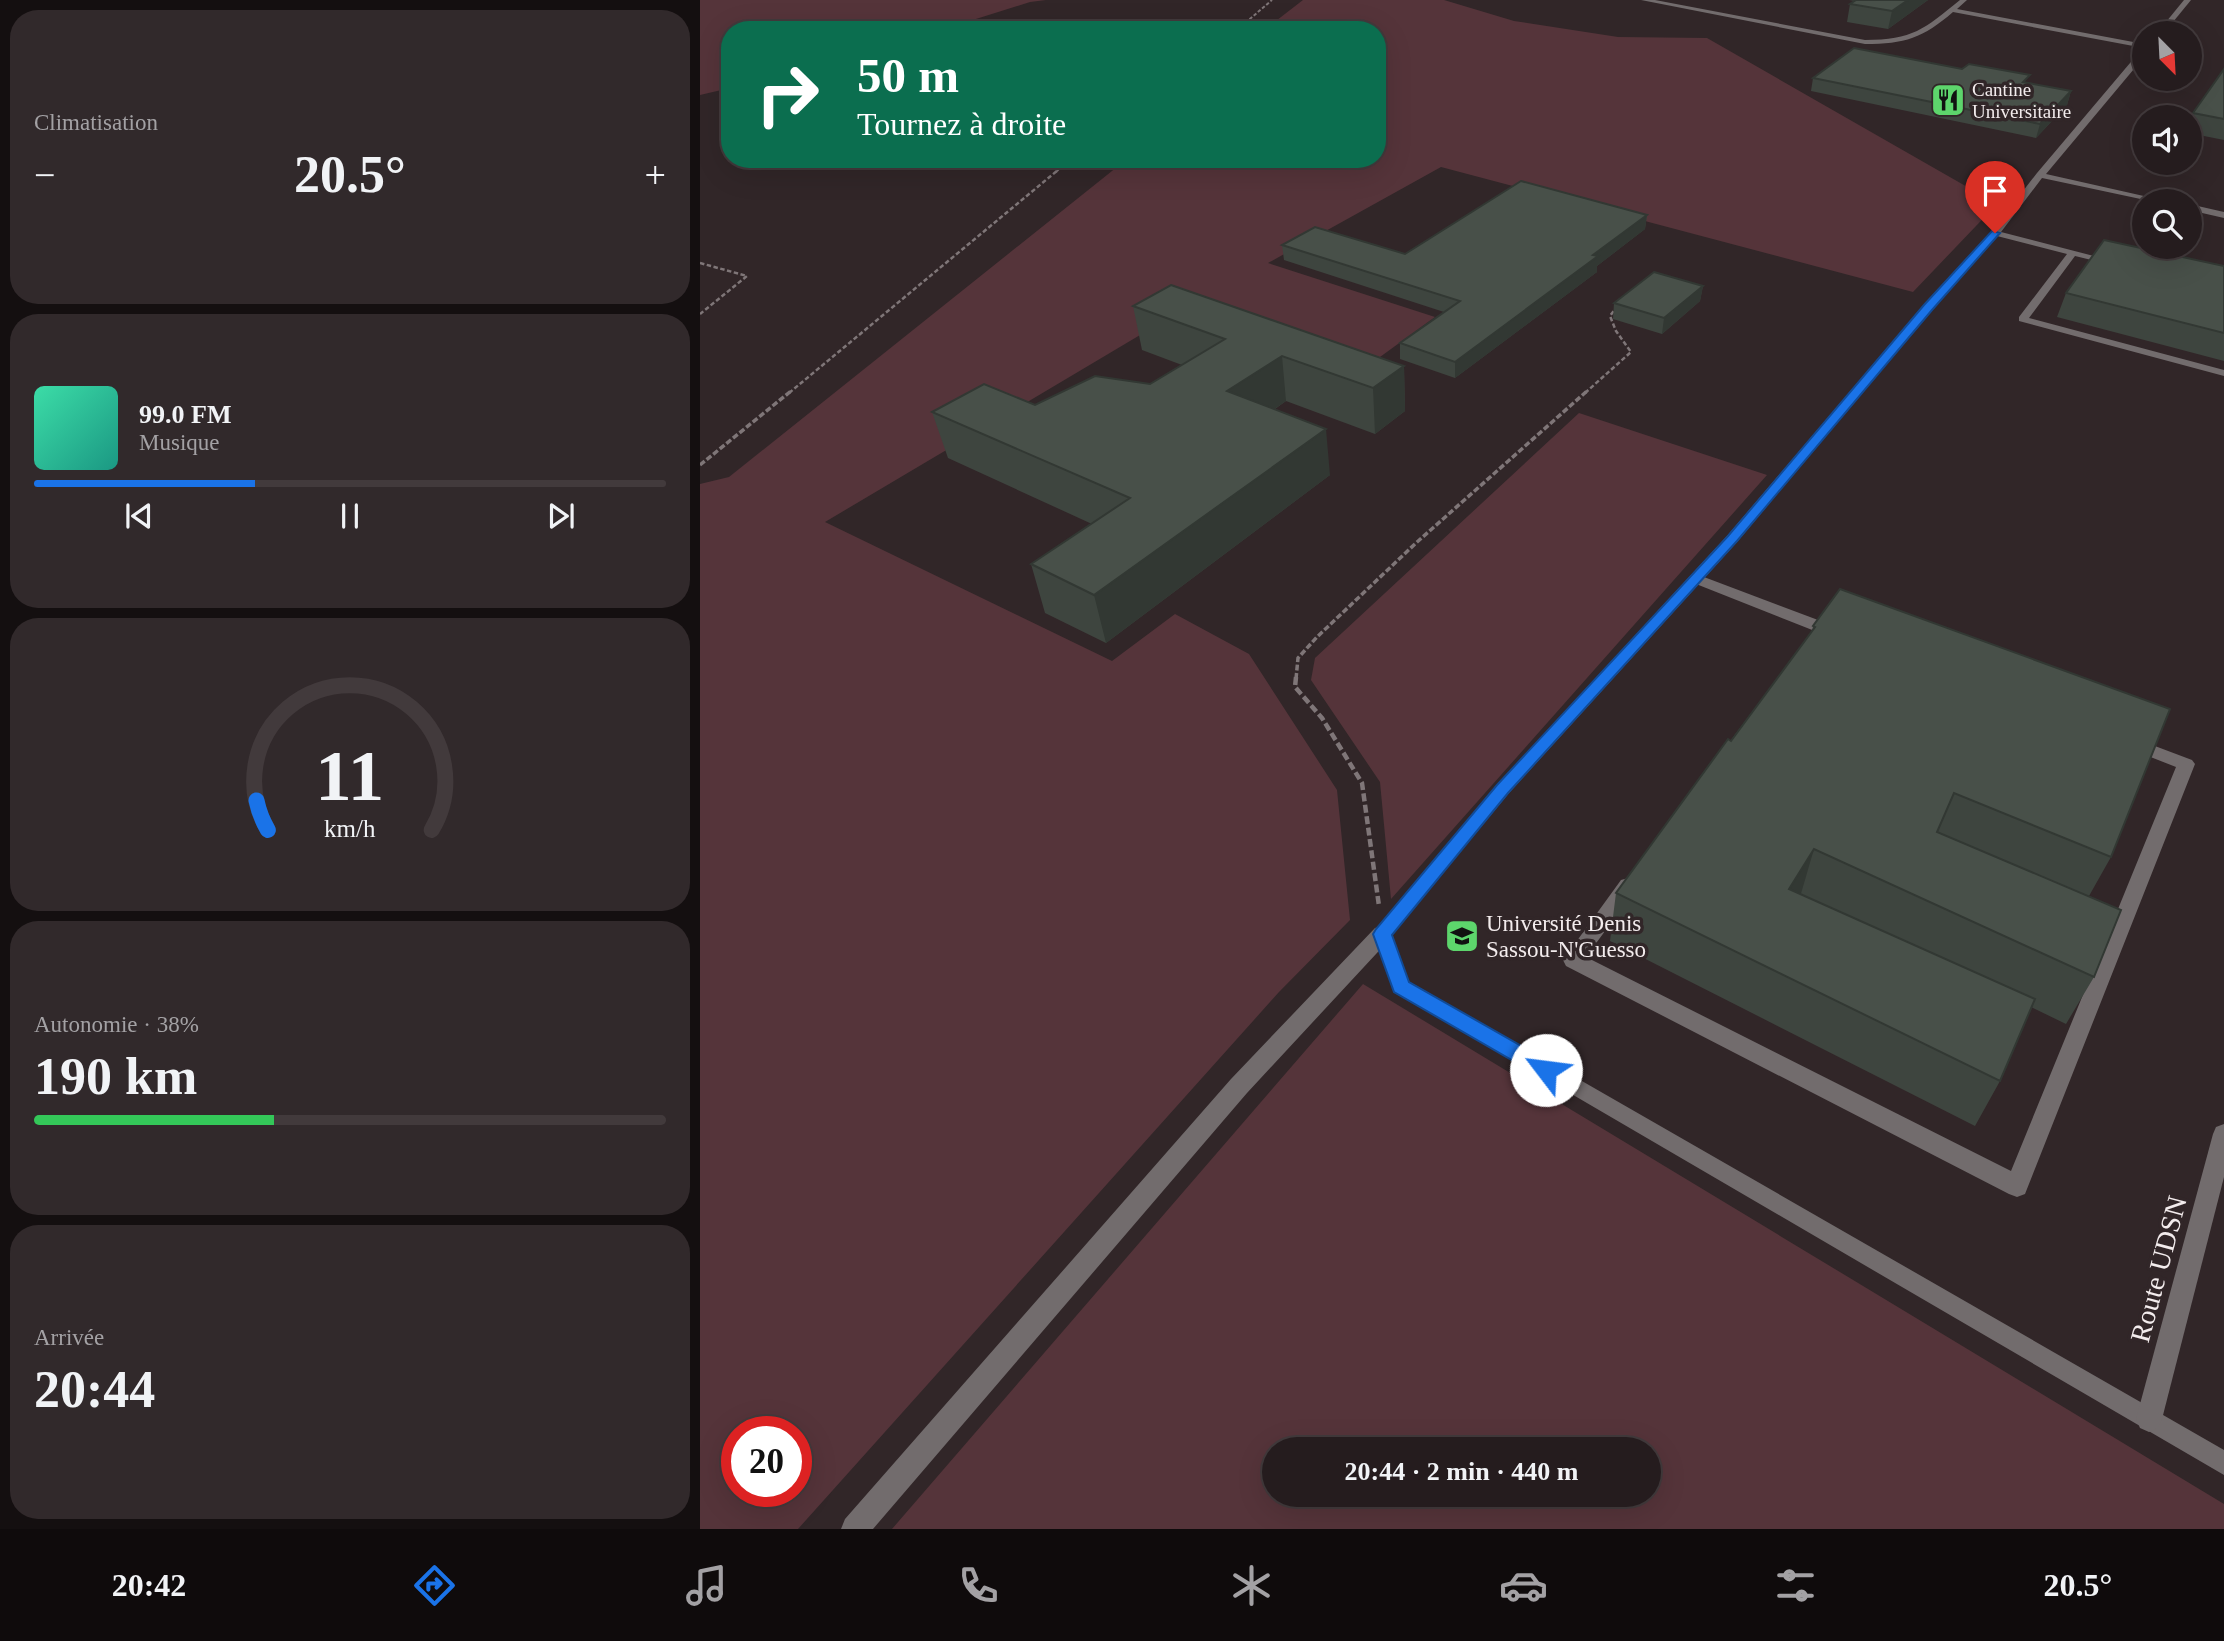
<!DOCTYPE html>
<html lang="fr">
<meta charset="utf-8">
<style>
body{margin:0;font-family:"Times New Roman",serif;background:#31292b;color:#f1f3f6;height:100vh;display:flex;flex-direction:column;font-size:26px;white-space:nowrap}
*{box-sizing:border-box;margin:0}
p{font-size:23px;color:#a3a1a4}
.icon{flex:none;width:38px;height:38px;fill:none;stroke:currentColor;stroke-width:2;stroke-linecap:round;stroke-linejoin:round}
.map{position:relative;flex:1;overflow:hidden}
.panel{display:flex;flex-direction:column;gap:10px;padding:10px;background:#140f10;width:700px}
.panel>*{flex:none}
.guide{position:absolute;left:21px;top:21px;width:665px;height:147px;border-radius:28px;box-shadow:0 7px 28px #0002,0 0 0 2px #423a3c;background:#0b6e4f;color:#fff;overflow:hidden}
.needle{width:46px;rotate:156deg}
.buttons{position:absolute;left:1432px;top:21px;display:grid;gap:14px}
.buttons a{display:grid;place-items:center;width:70px;height:70px;border-radius:50%;background:#251c1e;box-shadow:0 7px 28px #0002,0 0 0 2px #423a3c;font-size:35px}
.speed{position:absolute;left:21px;top:1416px;display:flex;gap:14px;font-size:35px;font-weight:700;text-align:center}
.speed>*{display:grid;place-content:center;width:91px;height:91px;border-radius:50%;background:#251c1e;box-shadow:0 7px 28px #0002,0 0 0 2px #423a3c;line-height:1}
.speed .limit{border:10px solid #d22;background:#fff;color:#111}
.pin{position:absolute;display:grid;place-items:center;width:60px;height:60px;color:#fff;margin:-72px -30px;border-radius:50% 50% 50% 0;rotate:-45deg;box-shadow:0 0 7px #0007}
.pin .icon{rotate:45deg}
.me{position:absolute;width:77px;margin:-38px;rotate:300deg;stroke-linejoin:round;filter:drop-shadow(0 0 5px #0008)}
.turn{display:flex;align-items:center;gap:24px;height:147px;padding:0 21px;font-size:32px}
.turn .icon{width:91px;height:91px;stroke-width:2.5}
.turn b{display:block;font-size:49px;line-height:60px}
.big{font-size:52px;font-weight:600;line-height:1.1}
.panel .card{flex:1;display:flex;flex-direction:column;justify-content:center;gap:10px;min-width:0;padding:0 24px;border-radius:28px;background:#31292b}
.panel .dial{align-items:center;gap:0}
.dial svg{height:182px;overflow:visible;fill:none;stroke:#423a3c;stroke-width:7;stroke-linecap:round;text-anchor:middle}
.dial text{fill:#f1f3f6;stroke:none}
.song{display:flex;align-items:center;gap:21px}
.cover{width:84px;height:84px;border-radius:10px;background:linear-gradient(135deg,hsl(160 70% 55%),hsl(170 70% 35%))}
.played{height:7px;border-radius:4px;background:linear-gradient(90deg,#1a73e8 35%,#423a3c 35%)}
.keys{display:flex;justify-content:space-around;direction:ltr}
.heat{display:flex;justify-content:space-between;align-items:center;font-size:38px;direction:ltr}
.charge{height:10px;border-radius:5px;background:linear-gradient(90deg,#34c759 38%,#423a3c 0)}
.trip{position:absolute;left:562px;top:1437px;width:399px;height:70px;border-radius:35px;background:#251c1e;box-shadow:0 7px 28px #0002,0 0 0 2px #423a3c;font-weight:600;line-height:70px;text-align:center}
.tab-bar{display:flex;height:112px;justify-content:space-around;align-items:center;background:#0f0b0c;color:#a3a1a4}
.tab-bar .icon{width:49px;height:49px}
.tab-bar .on{color:#1a73e8}
.tab-bar b{font-size:32px;color:#f1f3f6}
main{display:flex;flex:1;min-height:0}
.map>svg:first-child{display:block}
.green{fill:#55343a;fill-rule:evenodd}
.lines{fill:none;stroke-linecap:round;stroke-linejoin:round}
.path-far3{stroke:#7f7678;stroke-width:2;stroke-dasharray:3.5 2;stroke-linecap:butt}
.path-far2{stroke:#7f7678;stroke-width:2.5;stroke-dasharray:4.5 2.5;stroke-linecap:butt}
.path-far1{stroke:#7f7678;stroke-width:3.5;stroke-dasharray:6 2.5;stroke-linecap:butt}
.path{stroke:#7f7678;stroke-width:4.5;stroke-dasharray:8 3.5;stroke-linecap:butt}
.lane{fill:#726c6d;fill-rule:evenodd}
.street{fill:#726c6d;fill-rule:evenodd}
.wall{fill:#3e453f}
.shaded-wall{fill:#323833}
.building{fill:#485049;stroke:#323833;stroke-width:2}
.route{fill:#1a73e8;stroke:#114b97;stroke-width:2}
.labels{text-anchor:middle;stroke-width:7;stroke-linejoin:round;paint-order:stroke}
.far-poi-label{font-size:19px;fill:#f3eced;stroke:#312628;text-anchor:start}
.poi-label{font-size:23px;fill:#f3eced;stroke:#312628;text-anchor:start}
.near-street-label{font-size:28px;fill:#f3eced;stroke:#312628}
</style>
<main>
<section class="panel">
<div class="card"><p>Climatisation</p>
<div class="heat"><a>−</a><b class="big">20.5°</b><a>+</a></div>
</div>
<div class="card">
<div class="song"><i class="cover"></i><div><b>99.0 FM</b><p>Musique</p></div></div>
<div class="played"></div>
<div class="keys"><svg class="icon" aria-label="previous" viewBox="0 0 24 24"><path d="M18 5L8 12l10 7zM5 5v14"/></svg><svg class="icon" aria-label="pause" viewBox="0 0 24 24"><path d="M8 5v14M16 5v14"/></svg><svg class="icon" aria-label="next" viewBox="0 0 24 24"><path d="M6 5l10 7-10 7zM19 5v14"/></svg></div>
</div>
<div class="card dial"><svg viewBox="0 0 100 80">
<path d="M14 69A42 42 0 1 1 86 69"/>
<path d="M14 69A42 42 0 0 1 9 56" stroke="#1a73e8"/>
<text x="50" y="56" font-size="32" font-weight="700">11</text>
<text x="50" y="72" font-size="11">km/h</text>
</svg></div>
<div class="card"><p>Autonomie · 38%</p><b class="big">190 km</b><div class="charge"></div></div>
<div class="card"><p>Arrivée</p><b class="big">20:44</b></div>
</section>
<div class="map">
<svg width="1524" height="1529" viewBox="0 0 1524 1529">
<rect width="100%" height="100%" fill="#312628"/>
<!-- green -->
<g class="green">
<path d="M0,0H346L330,2L241,30H30V88L0,95Z"/>
<path d="M603,0H744L814,21L918,37L1007,38L1297,204L1213,292L741,167L568,263L735,317L647,381L467,319L125,522L412,661L475,614L549,654L637,790L650,920L579,992L98,1529H0V484L29,477L427,159H677V30H564ZM37,1432H96V1491H37Z"/>
<path d="M879,413L1067,475L691,899L680,782L611,680L615,658Z"/>
<path d="M663,984L1524,1504V1529H192ZM948,1449V1494H574V1449Z"/>
</g>
<g class="lines">
<!-- path-far3 -->
<g class="path-far3">
<path d="M537,30L572,0"/>
<path d="M356,172L370,159"/>
</g>
<!-- path-far2 -->
<g class="path-far2">
<path d="M0,263L47,276L0,314"/>
<path d="M89,393L358,170"/>
<path d="M885,393L931,352L916,331L910,316L916,308"/>
</g>
<!-- path-far1 -->
<g class="path-far1">
<path d="M0,465L91,391"/>
<path d="M596,679L598,658L617,637L716,543L887,391"/>
</g>
<!-- path -->
<path class="path" d="M596,677L595,687L622,718L662,783L679,906"/>
<!-- lane -->
<g class="lane">
<path d="M941,0H955L1165,40C1213,40 1224,29 1260,0H1267L1257,9L1444,44V48L1253,12C1223,38 1205,44 1165,44Z"/>
<path d="M1484,0H1491L1464,33H1457Z"/>
<path d="M1441,50H1444V57L1346,174L1466,201H1450L1342,178L1301,232L1417,262L1412,265L1375,256L1329,318L1524,370V376L1319,321V317L1367,254L1297,236L1232,309L1037,542L809,793L691,935L708,981L1524,1450V1475L695,991L673,934L797,785L1027,536L1224,305L1292,231L1337,173Z"/>
<path d="M1489,204L1524,212V218L1489,210Z"/>
</g>
<!-- street -->
<g class="street">
<path d="M996,574L1142,629L1144,633L1142,637H1130L991,582L988,579Z"/>
<path d="M1431,737L1492,760L1495,764L1325,1194L1317,1197L1309,1194L866,966L863,960L921,880L928,878L935,880L938,885L935,890L886,957L1311,1171L1476,767L1425,747L1422,743Z"/>
<path d="M682,926L689,928L692,934L689,940L547,1093L173,1529H141L145,1519L531,1079L675,928Z"/>
<path d="M1524,1124V1177L1462,1419L1458,1428L1449,1432L1440,1428L1436,1419L1513,1134L1516,1127Z"/>
</g>
</g>
<!-- wall -->
<g class="wall">
<path d="M1149,0H1228L1188,29L1147,22L1150,4L1155,1Z"/>
<path d="M1524,69V140L1489,133V122L1493,113Z"/>
<path d="M1113,78L1328,83L1371,91L1367,105L1336,138L1111,91Z"/>
<path d="M947,215L945,229L897,266V272L755,378L700,359V343L744,312L584,260L582,245L705,254Z"/>
<path d="M1524,266V361L1357,317L1366,293Z"/>
<path d="M1003,286L1000,301L962,334L913,319L914,303Z"/>
<path d="M433,306L704,366L705,411L675,434L586,401L575,409L630,475L406,643L345,613L331,564L392,524L248,458L232,412L335,405L450,384L482,365L442,350Z"/>
<path d="M1113,626L1411,857L1389,896L1394,977L1366,1024L1331,1007L1300,1081L1275,1126L910,941L916,893L1112,632Z"/>
</g>
<!-- shaded-wall -->
<g class="shaded-wall">
<path d="M1208,0H1228L1188,29L1192,11Z"/>
<path d="M1371,91L1367,105L1336,138L1340,124Z"/>
<path d="M947,215L945,229L897,266V272L755,378V362L893,255Z"/>
<path d="M1003,286L1000,301L962,334L964,318Z"/>
<path d="M582,356L586,401L534,437L527,391Z"/>
<path d="M704,366L705,411L675,434L673,388Z"/>
<path d="M626,429L630,475L406,643L394,595Z"/>
<path d="M1114,849L1100,897L1089,889Z"/>
</g>
<!-- building -->
<g class="building">
<path d="M1156,0H1208L1192,11L1150,4Z"/>
<path d="M1154,48L1262,69L1269,64L1330,75L1323,82L1371,91L1340,124L1113,78Z"/>
<path d="M1524,69V119L1493,113Z"/>
<path d="M821,181L947,215L893,255L898,256L755,362L700,343L760,301L582,245L615,227L705,254Z"/>
<path d="M1404,240L1524,266V333L1366,293Z"/>
<path d="M954,272L1003,286L964,318L914,303Z"/>
<path d="M471,285L704,366L673,388L582,356L527,391L626,429L394,595L331,564L430,498L232,412L284,384L335,405L395,376L450,384L525,339L433,306Z"/>
<path d="M1140,589L1470,709L1411,857L1254,793L1237,832L1421,910L1394,977L1114,849L1089,889L1335,999L1300,1081L916,893L1028,739L1031,741L1115,627L1113,626Z"/>
</g>
<!-- route -->
<path class="route" d="M1292,231L1300,233L1232,310L1037,541L808,793L692,935L709,982L853,1064L856,1070L853,1076L846,1079L839,1076L694,992L673,934L676,929L797,785L1028,536L1224,305Z"/>
<!-- icons -->
<defs>
<g id="restaurant-square" transform="scale(1.75)"><rect x="-9" y="-9" width="18" height="18" rx="4" fill="#5dd56c" stroke="#312628"/><path d="M-5-6h1v4h1v-4h1v4h1v-4h1v5L-1.5 .5V6h-2V.5L-5-1ZM5-6V6H3V1.5H1.5Q1.5-4 5-6Z" fill="#111"/></g>
<g id="university-square" transform="scale(1.75)"><rect x="-9" y="-9" width="18" height="18" rx="4" fill="#5dd56c" stroke="#312628"/><path d="M0-5L7-2L0 1L-7-2ZM-4 1L0 2.5L4 1V4Q0 6-4 4Z" fill="#111"/></g>
</defs>
<g fill-rule="evenodd">
<use href="#restaurant-square" x="1248" y="100"/>
<use href="#university-square" x="762" y="936"/>
</g>
<g class="labels">
<!-- far-poi labels -->
<g class="far-poi-label">
<text x="1272" y="96">Cantine<tspan x="1272" dy="22">Universitaire</tspan></text>
</g>
<!-- poi labels -->
<g class="poi-label">
<text x="786" y="931">Université Denis<tspan x="786" dy="26">Sassou-N'Guesso</tspan></text>
</g>
<!-- near-street labels -->
<g class="near-street-label">
<text transform="translate(1458 1269) rotate(-75)" y="10">Route UDSN</text>
</g>
</g>
</svg>
<div class="buttons">
<a><svg class="needle" viewBox="-14 -14 28 28"><path d="M0-13l5 13h-10z" fill="#e53935"/><path d="M0 13l5-13h-10z" fill="#a3a1a4"/></svg></a>
<a><svg class="icon" aria-label="sound" viewBox="0 0 24 24"><path d="M4 9h4l5-4v14l-5-4H4zM17 9q2 3 0 6"/></svg></a>
<a><svg class="icon" aria-label="search" viewBox="0 0 24 24"><circle cx="10" cy="10" r="6"/><path d="M15 15l6 6"/></svg></a>
</div>
<div class="speed"><div class="limit">20</div></div>
<div class="pin" style="left:1295px;top:233px;background:#d93025"><svg class="icon" aria-label="arrive" viewBox="0 0 24 24"><path d="M6 21V4h12l-3 4 3 4H6"/></svg></div>
<svg class="me" style="left:846px;top:1070px" viewBox="-20 -20 40 40"><circle r="19" fill="#fff"/><path d="M0-13L10 11 0 6-10 11z" fill="#1a73e8"/></svg>
<div class="trip">20:44 · 2 min · 440 m</div>
<div class="guide">
<div class="turn"><svg class="icon" aria-label="right" viewBox="0 0 24 24"><path d="M7 20v-9h11M14 6l5 5-5 5"/></svg><div><b>50 m</b>Tournez à droite</div></div>
</div>
</div>
</main>
<nav class="tab-bar">
<b>20:42</b>
<svg class="icon on" aria-label="directions" viewBox="0 0 24 24"><path d="M12 3l9 9-9 9-9-9zM9 14v-3h6M13 9l2 2-2 2"/></svg>
<svg class="icon" aria-label="music" viewBox="0 0 24 24"><path d="M9 18V5l10-2v13"/><circle cx="6" cy="18" r="3"/><circle cx="16" cy="16" r="3"/></svg>
<svg class="icon" aria-label="phone" viewBox="0 0 24 24"><path d="M5 4h4l2 5-3 2q2 4 5 5l2-3 5 2v4C11 20 4 13 5 4z"/></svg>
<svg class="icon" aria-label="climate" viewBox="0 0 24 24"><path d="M12 3v18M4 7l16 10M4 17L20 7"/></svg>
<svg class="icon" aria-label="car" viewBox="0 0 24 24"><path d="M5 17H2v-5l4-1 3-4h7l3 4 3 1v5h-3M9 17h6M6 11h13"/><circle cx="7" cy="17" r="2"/><circle cx="17" cy="17" r="2"/></svg>
<svg class="icon" aria-label="filters" viewBox="0 0 24 24"><path d="M4 7h16M4 17h16"/><circle cx="9" cy="7" r="2"/><circle cx="15" cy="17" r="2"/></svg>
<b>20.5°</b>
</nav>
